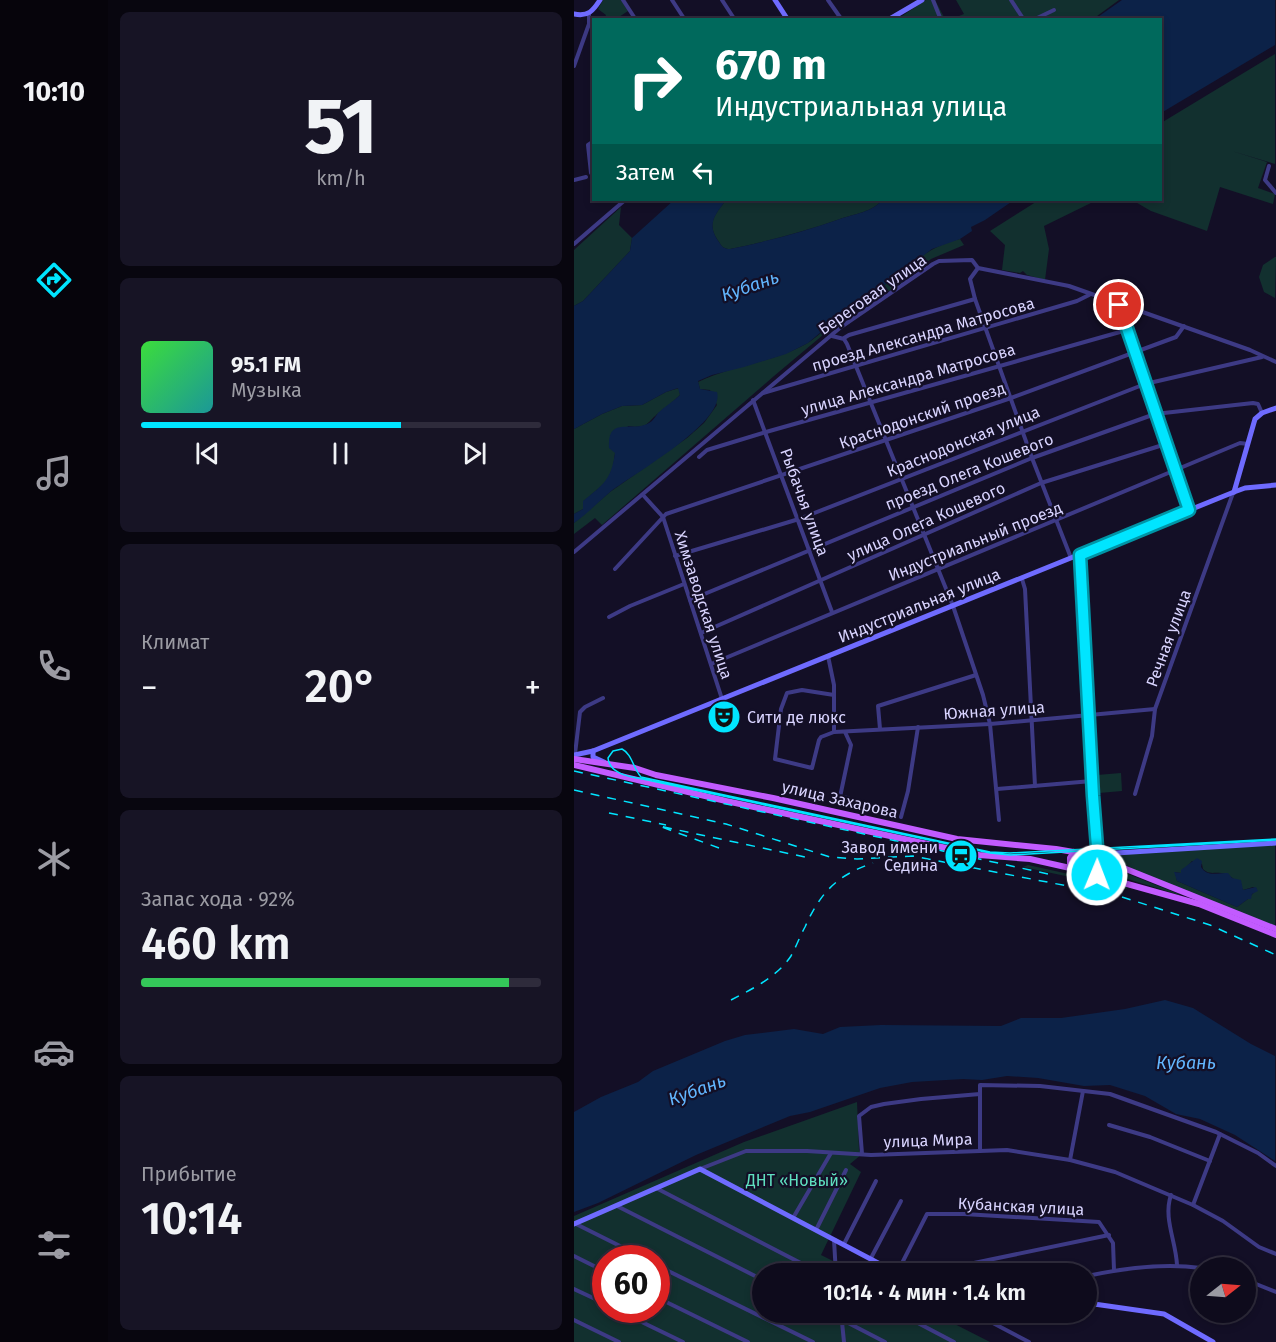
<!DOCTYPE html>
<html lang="ru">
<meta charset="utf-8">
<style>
body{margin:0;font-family:"Fira Sans",sans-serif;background:#171425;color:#f1f3f6;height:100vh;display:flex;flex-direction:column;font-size:22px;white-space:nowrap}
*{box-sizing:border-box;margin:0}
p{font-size:20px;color:#9b9ba3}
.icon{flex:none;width:33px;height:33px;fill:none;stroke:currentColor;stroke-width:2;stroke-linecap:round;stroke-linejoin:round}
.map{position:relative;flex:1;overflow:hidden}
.drawer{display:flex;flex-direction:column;gap:12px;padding:12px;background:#08060f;width:466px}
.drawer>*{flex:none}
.hud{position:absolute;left:18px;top:18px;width:570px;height:183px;border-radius:0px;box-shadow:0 3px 9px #0003,0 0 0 2px #2e2b3b;background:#00695c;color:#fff;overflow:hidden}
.needle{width:39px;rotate:73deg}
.buttons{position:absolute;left:616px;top:1257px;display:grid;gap:12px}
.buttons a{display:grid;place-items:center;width:66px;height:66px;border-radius:50%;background:#0e0b1c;box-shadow:0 3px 9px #0003,0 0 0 2px #2e2b3b;font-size:30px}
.speed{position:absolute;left:18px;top:1245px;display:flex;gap:12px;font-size:30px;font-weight:700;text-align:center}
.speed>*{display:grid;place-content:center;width:78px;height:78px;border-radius:50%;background:#0e0b1c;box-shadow:0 3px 9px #0003,0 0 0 2px #2e2b3b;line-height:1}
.speed .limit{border:9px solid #d22;background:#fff;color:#111}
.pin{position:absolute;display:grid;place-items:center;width:51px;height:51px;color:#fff;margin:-26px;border:3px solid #fff;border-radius:50%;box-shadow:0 2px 6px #0007}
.me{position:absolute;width:66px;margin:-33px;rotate:1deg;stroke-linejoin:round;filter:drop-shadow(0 0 4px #0008)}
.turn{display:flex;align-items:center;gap:21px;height:126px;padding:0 24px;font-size:27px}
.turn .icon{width:78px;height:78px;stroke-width:2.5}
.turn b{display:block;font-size:42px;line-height:51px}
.then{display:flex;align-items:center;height:57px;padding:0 24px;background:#0003;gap:12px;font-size:22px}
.big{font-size:45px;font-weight:600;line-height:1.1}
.drawer .widget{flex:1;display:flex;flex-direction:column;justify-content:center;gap:9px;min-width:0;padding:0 21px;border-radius:9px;background:#171425}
.drawer .dial{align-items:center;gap:0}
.dial b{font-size:78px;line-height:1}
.song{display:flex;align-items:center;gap:18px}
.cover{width:72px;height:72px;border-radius:9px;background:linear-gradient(135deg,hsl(120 70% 55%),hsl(180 70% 35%))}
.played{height:6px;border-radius:3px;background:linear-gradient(90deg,#00e5ff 65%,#2e2b3b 65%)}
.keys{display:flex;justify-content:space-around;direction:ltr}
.heat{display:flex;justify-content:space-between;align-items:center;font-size:33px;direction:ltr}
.charge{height:9px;border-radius:4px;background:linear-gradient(90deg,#34c759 92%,#2e2b3b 0)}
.trip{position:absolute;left:178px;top:1263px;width:345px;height:60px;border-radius:30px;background:#0e0b1c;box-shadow:0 3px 9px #0003,0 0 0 2px #2e2b3b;font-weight:600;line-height:60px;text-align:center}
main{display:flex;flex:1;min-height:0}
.dock{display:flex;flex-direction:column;width:108px;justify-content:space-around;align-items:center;background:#06040b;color:#9b9ba3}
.dock .icon{width:42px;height:42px}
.dock .selected{color:#00e5ff}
.dock b{font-size:27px;color:#f1f3f6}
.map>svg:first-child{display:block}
.green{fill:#12302f;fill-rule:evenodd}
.water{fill:#0c2248}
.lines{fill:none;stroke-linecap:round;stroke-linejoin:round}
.street{stroke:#3d3a85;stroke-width:4}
.secondary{stroke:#6f6bff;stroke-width:5}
.primary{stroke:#c25bff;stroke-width:6}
.tram{stroke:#00e5ff;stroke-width:1.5}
.rail{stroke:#00e5ff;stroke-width:1.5;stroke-dasharray:9 8;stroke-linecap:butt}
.route-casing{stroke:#0095a6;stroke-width:15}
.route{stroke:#00e5ff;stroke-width:10}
.labels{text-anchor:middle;stroke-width:4.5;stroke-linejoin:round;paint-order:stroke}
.street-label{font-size:16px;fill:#d9d4ff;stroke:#130f26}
.poi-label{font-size:16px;fill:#d9d4ff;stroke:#130f26;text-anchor:start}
.park-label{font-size:16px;fill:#5fe0c0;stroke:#130f26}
.water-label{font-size:18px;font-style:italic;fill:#62b6ff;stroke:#130f26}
</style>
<main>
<nav class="dock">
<b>10:10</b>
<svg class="icon selected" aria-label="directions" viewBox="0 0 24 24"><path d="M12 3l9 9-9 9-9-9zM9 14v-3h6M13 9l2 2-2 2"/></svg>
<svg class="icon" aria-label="music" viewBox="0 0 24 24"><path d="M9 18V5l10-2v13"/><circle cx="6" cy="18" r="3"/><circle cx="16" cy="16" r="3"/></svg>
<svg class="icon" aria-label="phone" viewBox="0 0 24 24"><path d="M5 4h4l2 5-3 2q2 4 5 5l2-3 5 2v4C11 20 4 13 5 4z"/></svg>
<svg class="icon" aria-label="climate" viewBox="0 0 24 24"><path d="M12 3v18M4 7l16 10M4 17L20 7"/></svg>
<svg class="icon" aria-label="car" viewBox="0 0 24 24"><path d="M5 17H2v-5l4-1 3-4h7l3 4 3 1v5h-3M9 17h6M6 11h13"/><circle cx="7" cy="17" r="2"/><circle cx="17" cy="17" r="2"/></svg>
<svg class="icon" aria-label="filters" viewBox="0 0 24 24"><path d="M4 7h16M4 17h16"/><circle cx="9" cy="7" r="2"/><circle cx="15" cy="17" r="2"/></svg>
</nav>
<section class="drawer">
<div class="widget dial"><b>51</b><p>km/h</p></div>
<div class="widget">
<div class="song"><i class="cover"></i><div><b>95.1 FM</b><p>Музыка</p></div></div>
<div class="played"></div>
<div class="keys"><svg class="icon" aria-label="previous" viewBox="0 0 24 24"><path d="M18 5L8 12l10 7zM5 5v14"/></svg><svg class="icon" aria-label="pause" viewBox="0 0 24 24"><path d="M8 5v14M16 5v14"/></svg><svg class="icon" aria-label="next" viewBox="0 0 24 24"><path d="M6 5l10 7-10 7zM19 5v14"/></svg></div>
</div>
<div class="widget"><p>Климат</p>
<div class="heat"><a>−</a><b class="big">20°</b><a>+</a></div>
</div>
<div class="widget"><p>Запас хода · 92%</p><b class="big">460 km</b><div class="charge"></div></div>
<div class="widget"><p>Прибытие</p><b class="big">10:14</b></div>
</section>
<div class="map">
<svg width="702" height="1342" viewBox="0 0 702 1342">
<rect width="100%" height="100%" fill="#130f26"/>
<!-- green -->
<g class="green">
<path d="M29,0H47L54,11L42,19L30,20L32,15L24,9Z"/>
<path d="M352,0H361L371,19L322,20Z"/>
<path d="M382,0H545L519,19L375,20L390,14Z"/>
<path d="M701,54V164L658,151L693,162L684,188L701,194L699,204L646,187L633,231L577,211L558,200H586L587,123Z"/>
<path d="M152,200H308C299,212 280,214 266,219C229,232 195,241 156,249C150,249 148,247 145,242C132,224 140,216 152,200Z"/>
<path d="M465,200H523L470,226L475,249L471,280L453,275L449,271L446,273L428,270L431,245L416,231Z"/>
<path d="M47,207L45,225L58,238L56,251L9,301L0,306V250Z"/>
<path d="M386,239L390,245L357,259L318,290L304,295L274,314L200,376L28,525L21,518L0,534V523L36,492L113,438L130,423L143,405L136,390L126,389L124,382C158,365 198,363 232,344C246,336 257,322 271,312C278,306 287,303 294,298C323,277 349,247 386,239Z"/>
<path d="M701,257H702L701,298L690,292L685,277L689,265Z"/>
<path d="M105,388L106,395C100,401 93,406 87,411C72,422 76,429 54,426L41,453L39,467L33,481L10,501L9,509L0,514V429L28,414L48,406L68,405L92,392Z"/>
<path d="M547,773L548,791L525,793L523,775Z"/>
<path d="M701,844V926L570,875L535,856L536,854ZM618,861L628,864L629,869C636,875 638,872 647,873C655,873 667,884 669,890L679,887L683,889L674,899L663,907L603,881L601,872L607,873Z"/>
<path d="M454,865L499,875L502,872L553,886V889L449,867Z"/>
<path d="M531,865L605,894V895L528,871V866Z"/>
<path d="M283,1102L285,1150L288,1154L276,1164L287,1172L247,1255L283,1273L189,1274V1312L359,1313L416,1342H0V1216L170,1142ZM32,1258H82V1310H32Z"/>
</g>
<!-- water -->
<g class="water">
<path d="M548,0H701V45L587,113L586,20L521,19Z"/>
<path d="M100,200H152C141,215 132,224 145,242C148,247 150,249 156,249C194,241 230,232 266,219C280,214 299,212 308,200H440L411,220L397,227L398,231L386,239L358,249L292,299L272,311L234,343L212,354L170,367L138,375L124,381L126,389L143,392C152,423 57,475 35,493C23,503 13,514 0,523V514L9,509V501C30,484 37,480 41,453L35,448C33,415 58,433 75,423C79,421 81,417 84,413C91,406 99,402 106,395L104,388L92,392L68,405L48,406L28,414L0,429V306L9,301L56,251L58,238Z"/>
<path d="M623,858L628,861L627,867C634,878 644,872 654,873L658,878L667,880L669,890L682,887L684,891L678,894L677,899H674L663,907L603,881L600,872L607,873V870Z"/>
<path d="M591,1000L619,1008L677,1044L701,1056V1161L661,1135L626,1119L602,1114L571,1096L536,1085L510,1086L464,1078L433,1076L408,1080L389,1079L338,1082L306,1088L236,1112L216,1116L122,1155L24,1203L0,1212V1112L27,1097L64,1082L79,1071L151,1041L171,1035L220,1029L249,1034L266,1027L307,1025L427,1026L447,1018H487L551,1009Z"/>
</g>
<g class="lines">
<!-- street -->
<g class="street">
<path d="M49,0L62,20"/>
<path d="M98,0L111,20"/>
<path d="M148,0L161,20"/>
<path d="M254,0L268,20"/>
<path d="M359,0L367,20"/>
<path d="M437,0L450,20"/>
<path d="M459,20L480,10"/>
<path d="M0,66L15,24V14"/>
<path d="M695,166L691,180L702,193"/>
<path d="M17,173L14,145L20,141"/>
<path d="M0,180L12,177"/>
<path d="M0,244L51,200"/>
<path d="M404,268L396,279L401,299L458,458L497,558"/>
<path d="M545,305L615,510"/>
<path d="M258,336L270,339L273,344L379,606L409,695L416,724L425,820"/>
<path d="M270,338L275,335L401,299"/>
<path d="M189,393L503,301L515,295"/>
<path d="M179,400L258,612"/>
<path d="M125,457L133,450L192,432L553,330"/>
<path d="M69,495L89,517L148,699"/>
<path d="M0,552L267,327L359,264L365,261L398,260L404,268L495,286L676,350L702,362"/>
<path d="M101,556L225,519L571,384L688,357"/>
<path d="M41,569L92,514L437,398L602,337L610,326"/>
<path d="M448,579L451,589L461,786"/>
<path d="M116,600L458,458L581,414L679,403L684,404L688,413"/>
<path d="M35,617L56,606L110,584"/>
<path d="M127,633L467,483L592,444"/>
<path d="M254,656L260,685V732"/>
<path d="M137,664L666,443L674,444"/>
<path d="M260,695L228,690L213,693L207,709L201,759L238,768L245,740L247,737L260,732L416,724L581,709"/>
<path d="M306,729L304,706L402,675"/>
<path d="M271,732L277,745L266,797L274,798"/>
<path d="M1,754L6,712L11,707L29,698"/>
<path d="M423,789L518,781"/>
<path d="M561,794L578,736L581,709L659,493"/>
<path d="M327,817L334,791L344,727"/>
<path d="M535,1125L576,1137L636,1161"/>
<path d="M406,1151V1085L466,1086L536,1094L642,1132L684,1153L702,1166"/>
<path d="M288,1154L285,1116L297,1107L310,1104L347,1099L406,1094"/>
<path d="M496,1160L509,1091"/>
<path d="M126,1169L172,1151H233L297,1155L433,1150L496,1160L541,1172L619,1205L649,1221L685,1247L702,1254"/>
<path d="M82,1188L248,1274"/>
<path d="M597,1195C589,1218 602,1241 603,1265"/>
<path d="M619,1205L646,1134"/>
<path d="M43,1206L189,1280"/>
<path d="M219,1218L257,1153"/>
<path d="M2,1224L70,1258"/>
<path d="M242,1230L272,1170"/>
<path d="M260,1240L262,1274"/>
<path d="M270,1244L302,1181"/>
<path d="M0,1256L32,1272"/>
<path d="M297,1258L327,1201"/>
<path d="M82,1265L239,1342"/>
<path d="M323,1273L353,1214H390L525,1222L539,1243L540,1270"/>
<path d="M347,1274L535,1235"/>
<path d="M513,1276C550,1268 589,1263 627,1268"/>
<path d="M672,1280L702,1292"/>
<path d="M0,1289L32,1304"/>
<path d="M82,1297L174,1342"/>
<path d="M43,1310L109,1342"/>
<path d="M253,1312L311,1342"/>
<path d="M267,1312L270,1342"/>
<path d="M323,1312L380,1342"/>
<path d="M398,1312L455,1342"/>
<path d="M0,1320L45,1342"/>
</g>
<!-- secondary -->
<g class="secondary">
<path d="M201,0L214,20"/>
<path d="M0,14C14,17 19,11 26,0"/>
<path d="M314,20L348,0"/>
<path d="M660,492L681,419L688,413L702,408"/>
<path d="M506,555L518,781L523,847L527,859"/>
<path d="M19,751V757L30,762"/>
<path d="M0,755L19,751L660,492L671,488L702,485"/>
<path d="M526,854L702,843"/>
<path d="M0,1224L126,1169L325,1274"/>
<path d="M513,1303L590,1314L639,1342"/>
</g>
<!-- primary -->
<g class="primary">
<path d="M0,759L61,768L82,775L199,798L383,839L482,849L517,855L702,929"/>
<path d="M0,765L152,801L405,855L456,859L496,868L625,904L702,935"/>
<path d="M496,868V858L500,852"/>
<path d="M523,875L527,859"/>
</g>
<!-- tram -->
<path class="tram" d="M702,839L436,853L416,852L67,777C59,768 58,754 48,749L39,751L34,758C36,777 63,777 78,781L416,853L436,855L702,840"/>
<!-- rail -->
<g class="rail">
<path d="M0,771L479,875"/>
<path d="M0,790L152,824L256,857L283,859L339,856L545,896L636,925L702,955"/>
<path d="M35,813L92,825"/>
<path d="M145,848L85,826L231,857"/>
<path d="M157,1000C178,989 203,977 217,956C222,947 226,936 231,927C246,893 263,875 299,863"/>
</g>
</g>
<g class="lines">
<!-- route casing -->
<g class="route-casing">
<path id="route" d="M523,875L527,859L523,847L519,796L506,555L615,510L545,305"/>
</g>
<!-- route -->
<use href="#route" class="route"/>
</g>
<!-- icons -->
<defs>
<g id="theatre-disc" transform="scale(1.725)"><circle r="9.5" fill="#00e5ff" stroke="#130f26"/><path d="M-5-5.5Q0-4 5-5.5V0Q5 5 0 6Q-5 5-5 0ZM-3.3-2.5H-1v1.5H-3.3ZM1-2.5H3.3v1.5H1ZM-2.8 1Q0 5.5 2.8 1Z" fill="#111"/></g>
<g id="station-disc" transform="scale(1.725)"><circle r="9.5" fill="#00e5ff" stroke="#130f26"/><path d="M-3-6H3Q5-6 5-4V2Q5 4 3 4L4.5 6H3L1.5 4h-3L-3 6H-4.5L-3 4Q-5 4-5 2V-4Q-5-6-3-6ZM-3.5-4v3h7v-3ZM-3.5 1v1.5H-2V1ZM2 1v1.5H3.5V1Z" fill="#111"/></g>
</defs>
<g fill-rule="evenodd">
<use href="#theatre-disc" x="150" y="717"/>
<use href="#station-disc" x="387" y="856"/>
</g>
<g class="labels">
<!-- street labels -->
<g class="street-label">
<text transform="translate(298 294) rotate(-35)" y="6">Береговая улица</text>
<text transform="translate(349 334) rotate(-16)" y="6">проезд Александра Матросова</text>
<text transform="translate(334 379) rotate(-16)" y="6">улица Александра Матросова</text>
<text transform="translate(348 415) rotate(-19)" y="6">Краснодонский проезд</text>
<text transform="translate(389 441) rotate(-22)" y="6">Краснодонская улица</text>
<text transform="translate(395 471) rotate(-22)" y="6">проезд Олега Кошевого</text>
<text transform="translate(231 502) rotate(70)" y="6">Рыбачья улица</text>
<text transform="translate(352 521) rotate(-24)" y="6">улица Олега Кошевого</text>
<text transform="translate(401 541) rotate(-22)" y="6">Индустриальный проезд</text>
<text transform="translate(130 605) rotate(72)" y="6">Химзаводская улица</text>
<text transform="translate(345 605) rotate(-22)" y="6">Индустриальная улица</text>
<text transform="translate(594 638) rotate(-70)" y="6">Речная улица</text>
<text transform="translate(420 710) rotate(-4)" y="6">Южная улица</text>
<text transform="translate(266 799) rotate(13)" y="6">улица Захарова</text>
<text transform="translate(354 1140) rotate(-2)" y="6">улица Мира</text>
<text transform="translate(447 1206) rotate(3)" y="6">Кубанская улица</text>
</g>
<!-- poi labels -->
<g class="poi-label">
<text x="173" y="723">Сити де люкс</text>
<text x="364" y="853" text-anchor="end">Завод имени<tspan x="364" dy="18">Седина</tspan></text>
</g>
<!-- park labels -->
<g class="park-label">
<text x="223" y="1186">ДНТ «Новый»</text>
</g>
<!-- water labels -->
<g class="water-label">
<text transform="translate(176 286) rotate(-19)" y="6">Кубань</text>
<text x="612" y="1069">Кубань</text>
<text transform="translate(123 1090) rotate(-20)" y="6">Кубань</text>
</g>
</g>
</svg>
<div class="buttons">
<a><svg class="needle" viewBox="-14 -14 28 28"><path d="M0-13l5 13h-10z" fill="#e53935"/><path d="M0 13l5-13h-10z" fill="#9b9ba3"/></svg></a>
</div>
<div class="speed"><div class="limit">60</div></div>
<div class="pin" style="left:545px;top:305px;background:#d93025"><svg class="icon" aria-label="arrive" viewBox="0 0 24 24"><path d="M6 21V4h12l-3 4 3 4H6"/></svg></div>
<svg class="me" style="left:523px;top:875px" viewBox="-20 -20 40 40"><circle r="17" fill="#00e5ff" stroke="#fff" stroke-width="3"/><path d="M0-11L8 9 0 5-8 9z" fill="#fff"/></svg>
<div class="trip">10:14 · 4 мин · 1.4 km</div>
<div class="hud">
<div class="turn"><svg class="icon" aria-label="right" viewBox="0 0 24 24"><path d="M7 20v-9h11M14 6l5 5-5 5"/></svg><div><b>670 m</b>Индустриальная улица</div></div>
<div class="then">Затем<svg class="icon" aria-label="left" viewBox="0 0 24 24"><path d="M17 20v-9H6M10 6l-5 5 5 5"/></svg></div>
</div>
</div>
</main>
